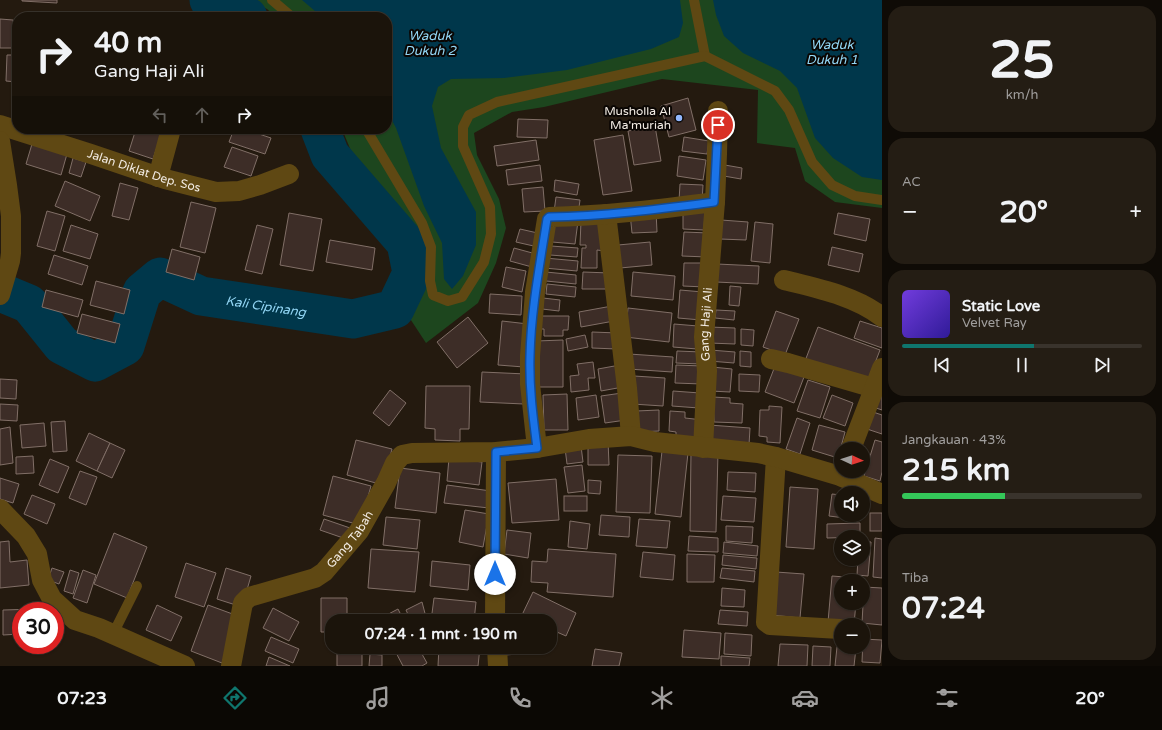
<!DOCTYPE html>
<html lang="id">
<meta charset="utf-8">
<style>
body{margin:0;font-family:"Varela Round",sans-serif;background:#241d14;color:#f1f3f6;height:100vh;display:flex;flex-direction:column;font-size:15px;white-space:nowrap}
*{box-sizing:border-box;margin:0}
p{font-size:13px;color:#a09e9d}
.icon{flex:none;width:22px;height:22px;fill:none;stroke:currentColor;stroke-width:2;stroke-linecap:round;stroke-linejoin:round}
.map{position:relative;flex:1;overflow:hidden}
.panel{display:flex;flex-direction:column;gap:6px;padding:6px;background:#0f0b06;width:280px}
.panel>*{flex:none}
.top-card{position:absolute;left:12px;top:12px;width:380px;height:122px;border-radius:16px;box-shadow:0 1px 3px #0004,0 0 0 1px #39332c;background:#1b140b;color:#f1f3f6;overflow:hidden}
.needle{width:26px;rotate:93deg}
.fabs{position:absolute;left:834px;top:442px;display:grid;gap:8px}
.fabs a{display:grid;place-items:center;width:36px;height:36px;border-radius:50%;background:#1b140b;box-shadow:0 1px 3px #0004,0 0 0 1px #39332c;font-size:20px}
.speed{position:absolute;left:12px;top:602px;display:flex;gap:8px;font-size:20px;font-weight:700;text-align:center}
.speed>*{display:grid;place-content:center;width:52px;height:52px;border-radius:50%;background:#1b140b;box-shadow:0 1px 3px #0004,0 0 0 1px #39332c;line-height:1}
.speed .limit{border:6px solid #d22;background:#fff;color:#111}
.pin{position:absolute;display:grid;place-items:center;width:34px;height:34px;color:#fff;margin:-17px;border:2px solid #fff;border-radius:50%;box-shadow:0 1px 4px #0007}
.me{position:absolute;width:44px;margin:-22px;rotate:0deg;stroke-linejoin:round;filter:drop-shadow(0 0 3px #0008)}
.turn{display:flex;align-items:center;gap:14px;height:84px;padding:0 16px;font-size:18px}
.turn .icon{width:52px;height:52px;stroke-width:2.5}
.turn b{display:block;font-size:28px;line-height:34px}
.lanes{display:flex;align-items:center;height:38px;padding:0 16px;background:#0003;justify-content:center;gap:20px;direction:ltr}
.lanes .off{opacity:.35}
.big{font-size:30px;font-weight:800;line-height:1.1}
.panel .tile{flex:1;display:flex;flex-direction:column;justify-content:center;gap:6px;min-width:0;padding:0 14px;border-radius:16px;background:#241d14}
.panel .dial{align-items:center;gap:0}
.dial b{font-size:52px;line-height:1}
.song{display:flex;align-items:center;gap:12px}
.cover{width:48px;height:48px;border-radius:6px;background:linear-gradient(135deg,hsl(260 70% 55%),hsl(250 70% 35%))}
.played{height:4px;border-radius:2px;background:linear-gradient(90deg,#0f766e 55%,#39332c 55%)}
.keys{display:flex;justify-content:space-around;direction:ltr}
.heat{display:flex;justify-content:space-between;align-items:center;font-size:22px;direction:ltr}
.charge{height:6px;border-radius:3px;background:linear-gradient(90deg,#34c759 43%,#39332c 0)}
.trip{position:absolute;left:325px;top:614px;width:232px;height:40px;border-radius:16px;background:#1b140b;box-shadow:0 1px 3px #0004,0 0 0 1px #39332c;font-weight:800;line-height:40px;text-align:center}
.tabs{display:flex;height:64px;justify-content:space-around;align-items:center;background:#0b0804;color:#a09e9d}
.tabs .icon{width:28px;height:28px}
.tabs .on{color:#0f766e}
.tabs b{font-size:18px;color:#f1f3f6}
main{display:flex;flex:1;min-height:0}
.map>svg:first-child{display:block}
.green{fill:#1d461e}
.water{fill:#00374b}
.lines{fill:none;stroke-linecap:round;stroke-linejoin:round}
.river{stroke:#00374b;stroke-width:39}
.building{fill:#3d2d27;stroke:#816f67}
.lane{stroke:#5f4813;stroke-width:10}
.street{stroke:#5f4813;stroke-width:20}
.route-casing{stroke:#114b97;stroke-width:10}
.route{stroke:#1a73e8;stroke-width:7}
.poi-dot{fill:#92b7fd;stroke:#0a0603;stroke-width:1.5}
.labels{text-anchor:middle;stroke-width:4;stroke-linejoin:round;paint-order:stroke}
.poi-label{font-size:12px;fill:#f3ece4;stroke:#0a0603;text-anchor:end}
.street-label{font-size:12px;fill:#f3ece4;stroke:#0a0603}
.water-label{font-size:13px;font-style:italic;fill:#92d6f5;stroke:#0a0603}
</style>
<main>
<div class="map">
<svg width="882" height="666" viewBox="0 0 882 666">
<rect width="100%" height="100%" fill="#241a0f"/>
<!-- green -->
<path class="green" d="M247,0H882V208L835,202L805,181L795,148L757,143L758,90L662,79L544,107L512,112L474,133L477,155L499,199L506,228L496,263L478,303L426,343L405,311L423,289L428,267L426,250L419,239L384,201L356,163L342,129H387V17H276L267,9Z"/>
<!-- water -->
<g class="water">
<path d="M302,0H680L683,23L679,37L651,49L567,70L504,78L451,79L438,87L432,106L441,148L476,212V245L463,276L452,289L444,279L442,243L424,206L396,128L387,111V17H322Z"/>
<path d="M713,0H882V180L862,177L833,158L815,138L797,88L780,71L743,53L724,36L716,15Z"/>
</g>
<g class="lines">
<!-- river -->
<g class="river">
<path d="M209,0L248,17"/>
<path id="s1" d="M0,292L29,304L62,345L95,362L125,346L142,292L160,277L201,296L353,319L395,309L412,273L406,243L330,155L320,129"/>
</g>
</g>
<!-- building -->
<g class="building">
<path d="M22,0H57V3L22,1Z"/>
<path d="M0,19L13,20V48H0Z"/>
<path d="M7,55H17V82L6,81Z"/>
<path d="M688,98L696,130L669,137L661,106Z"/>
<path d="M518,119L548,120L547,138L517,137Z"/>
<path d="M655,126L661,161L634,165L628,131Z"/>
<path d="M136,129H163L153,159L129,151Z"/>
<path d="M234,129H244L271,138L265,154L229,142Z"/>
<path d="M623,135L632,191L603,195L594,140Z"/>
<path d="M684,137L709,141L707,154L682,151Z"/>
<path d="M536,140L539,160L497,166L494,146Z"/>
<path d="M32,144L67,154L61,175L26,164Z"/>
<path d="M232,147L258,156L251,176L224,167Z"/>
<path d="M679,156L706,160L703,180L677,176Z"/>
<path d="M73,158L86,162L81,177L69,173Z"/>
<path d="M719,164L742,168L741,179L718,175Z"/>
<path d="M540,165L542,181L508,185L506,170Z"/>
<path d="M555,180L579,184L577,195L554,191Z"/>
<path d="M65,181L100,196L90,221L55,206Z"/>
<path d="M120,183L138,188L129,220L112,216Z"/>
<path d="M680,184L703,185L702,202L679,201Z"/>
<path d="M543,187L545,211L524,212L522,189Z"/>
<path d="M556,197L580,200L578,215L554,212Z"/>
<path d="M191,202L216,208L205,253L180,247Z"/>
<path d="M683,210L705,211L704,230L683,229Z"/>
<path d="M47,211L65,216L55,251L37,246Z"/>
<path d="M656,211L657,232L632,233L630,213Z"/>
<path d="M289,213L322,219L313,271L280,265Z"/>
<path d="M838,213L870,219L866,241L834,234Z"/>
<path d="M554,218L578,221L575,244L552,242Z"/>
<path d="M721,220L748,222L746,240L720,239Z"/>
<path d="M581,221L600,222L605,251L597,250V268H581L582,248H586V245H580Z"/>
<path d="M755,222L773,224L770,263L751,261Z"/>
<path d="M71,225L98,234L90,259L63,251Z"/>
<path d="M257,225L273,229L262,274L245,270Z"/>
<path d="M520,229L542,234L538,247L516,242Z"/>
<path d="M684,232L709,233L707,257L682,256Z"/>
<path d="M330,240L375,248L372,270L326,262Z"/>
<path d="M650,242L652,265L620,268L618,245Z"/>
<path d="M551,246L578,248L577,257L550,255Z"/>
<path d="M832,247L863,254L859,272L828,265Z"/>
<path d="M514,248L536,254L532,267L510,261Z"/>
<path d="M172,249L200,257L194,280L166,272Z"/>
<path d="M54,255L88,266L82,285L48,274Z"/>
<path d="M545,258L578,261L577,271L544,268Z"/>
<path d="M684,263H706L705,287L683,286Z"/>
<path d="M717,264L759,266L758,284L716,282Z"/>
<path d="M506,267L526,271L522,292L502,287Z"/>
<path d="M546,272L576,275V284L546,281Z"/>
<path d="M583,272L610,273L609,289H582Z"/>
<path d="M633,272L675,276L673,300L631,296Z"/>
<path d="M96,281L130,290L124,314L90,305Z"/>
<path d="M547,284L576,287L575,297L546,294Z"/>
<path d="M730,286L741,287L739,306L729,305Z"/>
<path d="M46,290L83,300L78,317L42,307Z"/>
<path d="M680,290L703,292L701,320L678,318Z"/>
<path d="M490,294L522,296L521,315L489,313Z"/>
<path d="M543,298L560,300L559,311L542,309Z"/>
<path d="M612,306L614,321L581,327L579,312Z"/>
<path d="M628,308L672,313L669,342L625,337Z"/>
<path d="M716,310L735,311L734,320L715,318Z"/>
<path d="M776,311L799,319L785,355L763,347Z"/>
<path d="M82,314L120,324L115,343L77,333Z"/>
<path d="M538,316H569L568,330H563V336H544V329H538Z"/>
<path d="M468,317L488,343L457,368L437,342Z"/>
<path d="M502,321L528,324L524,367L498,365Z"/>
<path d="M860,321L882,328V348L854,338Z"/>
<path d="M674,324L698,326L697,349L673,347Z"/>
<path d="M709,327L735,328V344L709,343Z"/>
<path d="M818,327L880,350L867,384L805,361Z"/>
<path d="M741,329L754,330L753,346L741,345Z"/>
<path d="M592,332L618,333L617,349L592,348Z"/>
<path d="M585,335L588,347L568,351L566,339Z"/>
<path d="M563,340V387H537L536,341Z"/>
<path d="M710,350L735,352L734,363L709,361Z"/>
<path d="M677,351L702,352L701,364L676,363Z"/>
<path d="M740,351L751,352V367L740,366Z"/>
<path d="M629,354L673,357L672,372L628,369Z"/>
<path d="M593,362L595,378H588L589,390L571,392L570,376L579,375L577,364Z"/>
<path d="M620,365L623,387L601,391L598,369Z"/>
<path d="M676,365L703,366L702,384L675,383Z"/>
<path d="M775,366L804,377L794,403L765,392Z"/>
<path d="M712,367L732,369L730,392L710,391Z"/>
<path d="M482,372L526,374L524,404L480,402Z"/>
<path d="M739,374L760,375L759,392L739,391Z"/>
<path d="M634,376L665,378L663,406L632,404Z"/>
<path d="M0,379L17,380L16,399L0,398Z"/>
<path d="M808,380L830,387L820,418L797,411Z"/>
<path d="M426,386H470L469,429H460V441L435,440V429L425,428Z"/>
<path d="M882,387V410L873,407Z"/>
<path d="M390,390L406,403L389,426L373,413Z"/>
<path d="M673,391L700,393L699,408L672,406Z"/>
<path d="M622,393L626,420L605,423L601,396Z"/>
<path d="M567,394L568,430H544L543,395Z"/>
<path d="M596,395L599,417L578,420L576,398Z"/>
<path d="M832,395L853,403L845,426L823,418Z"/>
<path d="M713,397L730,398V403L743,404L742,423L714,422Z"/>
<path d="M0,404L18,405L17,421L0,420Z"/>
<path d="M769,406L782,407L780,443L767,442V437L759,436L760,410H769Z"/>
<path d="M659,410V431L637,432L636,411Z"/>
<path d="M670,411L685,412V418L703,420L702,438L676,436V432L669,431Z"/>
<path d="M870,411L882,415V434L864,428Z"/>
<path d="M797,418L810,423L800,454L786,449Z"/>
<path d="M65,421L67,451L53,452L51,422Z"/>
<path d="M44,423L46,446L22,448L20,425Z"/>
<path d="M709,425L750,428L749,445L708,443Z"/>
<path d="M819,425L845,432L838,458L812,450Z"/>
<path d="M10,427L13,463L0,465V429Z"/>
<path d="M89,433L110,443L97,471L76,461Z"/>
<path d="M356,440L392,449L383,485L347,475Z"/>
<path d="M608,440L609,465H588V441Z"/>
<path d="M875,440L882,442V472L880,481L864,476Z"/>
<path d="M110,443L125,450L112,478L97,471Z"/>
<path d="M581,446L583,462L567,464L565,448Z"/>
<path d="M662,451L688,453L681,517L655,514Z"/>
<path d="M691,452H718L716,532L690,531Z"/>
<path d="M618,455L652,456L650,513L616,512Z"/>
<path d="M33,456L34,473L16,474V457Z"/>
<path d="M449,458L482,462L479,485L447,481Z"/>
<path d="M50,459L69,467L58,493L39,485Z"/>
<path d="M582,465L585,491L568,493L564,467Z"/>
<path d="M400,468L440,473L436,513L395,508Z"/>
<path d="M80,471L97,477L86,505L69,498Z"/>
<path d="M728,472L756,473L755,492L727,490Z"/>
<path d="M333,476L371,486L360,525L323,515Z"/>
<path d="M0,478L19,484L13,503L0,499Z"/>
<path d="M556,479L559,520L512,523L508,483Z"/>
<path d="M588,480L601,481L600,494L588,493Z"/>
<path d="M447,485L491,491L489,508L444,503Z"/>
<path d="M790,487L818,489L814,549L786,547Z"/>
<path d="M832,494L841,495V515H861V520L829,516Z"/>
<path d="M32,495L55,504L47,524L24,514Z"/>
<rect x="564" y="496" width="23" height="15"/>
<path d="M723,496L756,498L754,522L721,520Z"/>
<path d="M465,510L489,514L483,547L459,542Z"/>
<rect x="870" y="513" width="12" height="18"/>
<path d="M601,515L630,517L629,537L599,535Z"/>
<path d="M386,517L420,520L417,549L383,545Z"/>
<path d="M324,519L353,529L349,540L320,530Z"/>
<path d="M639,519L670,521L667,548L636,546Z"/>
<path d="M570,521L590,524L587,549L568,547Z"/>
<path d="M860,523V537L827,538V524Z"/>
<path d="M726,526L753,527L752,543L726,541Z"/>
<path d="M507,530L531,533L528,558L504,554Z"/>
<path d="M114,533L147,547L127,598L94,584Z"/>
<path d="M689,536L718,538V552L688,551Z"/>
<path d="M875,538L882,539V578L873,577Z"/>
<path d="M9,541L10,562L27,560L29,585L0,588V542Z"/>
<path d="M863,541L871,542L868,576L857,575L858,559H863Z"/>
<path d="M724,542L758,546L757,556L723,553Z"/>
<path d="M371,549L419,552L415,592L368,588Z"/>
<path d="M548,549L616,554L613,597L547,592L548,583L531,582L532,561L547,562Z"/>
<path d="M643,552L675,555L673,580L640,577Z"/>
<path d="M687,554L715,555L714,582H687Z"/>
<path d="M723,555L757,558L756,569L722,565Z"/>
<path d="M432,561L470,565L468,590L430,586Z"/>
<path d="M186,563L216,573L204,607L175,597Z"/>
<path d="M52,568L64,572L59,584L48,580Z"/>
<path d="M226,568L251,576L242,607L217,599Z"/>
<path d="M722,568L755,571L754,582L720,578Z"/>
<path d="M70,570L79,573L73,594L64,591Z"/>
<path d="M83,570L96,575L87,603L73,598Z"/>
<path d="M776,572L804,574L800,618L772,615Z"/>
<path d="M832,576L858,578V581H841V603H856L854,624L828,622Z"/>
<path d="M864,587L882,588V625L862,623Z"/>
<path d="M722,588L745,590L744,607L721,606Z"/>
<path d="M533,592L576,613L566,636L550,629V621H534L522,615Z"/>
<path d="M321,598H347V621H332V632H321Z"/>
<path d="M434,598L476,602L474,621H431Z"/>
<path d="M422,602L427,621H411L406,610Z"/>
<path d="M157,605L182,617L171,641L146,630Z"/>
<path d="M208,605L238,616L222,663L191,651Z"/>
<path d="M273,608L299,622L289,641L263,628Z"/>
<path d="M37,609V611H21V634L3,635V610Z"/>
<path d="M398,609L404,621H379V619Z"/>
<path d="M720,610L748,612L747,626L718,624Z"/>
<path d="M684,630L721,633L719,659L682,657Z"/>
<path d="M725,633L752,635L751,656L724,654Z"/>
<path d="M271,637L299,649L293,663L265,651Z"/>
<path d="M863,639L882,640L880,663L862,662Z"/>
<path d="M780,644L808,645L807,666H778Z"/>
<path d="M813,646L831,647L830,666H812Z"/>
<path d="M393,647H418L427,663L422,666H403Z"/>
<path d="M439,647H480L478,666H438Z"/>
<path d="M504,647H532V653L505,655Z"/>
<path d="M837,647L856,648L854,666H835Z"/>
<path d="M595,649L622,653L619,666H592Z"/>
<rect x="337" y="652" width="25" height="14"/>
<path d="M370,654L382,655V666H369Z"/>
<path d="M721,656L750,658L749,666H721Z"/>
<path d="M269,657L290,666H266Z"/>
</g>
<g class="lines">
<!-- lane -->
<g class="lane">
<path d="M272,0L292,17"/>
<path d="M694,0L705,56"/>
<path d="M366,129L422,223L431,247L430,281L433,295L448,301L462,297L484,262L491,234L490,207L463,146V127L469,115L497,102L705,56L775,91L789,110L812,162L832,185L855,196L882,200"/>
<path d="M113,634L137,586"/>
</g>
<!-- street -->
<g class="street">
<path id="s2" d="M0,125L91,154L165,179L216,192L239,191L260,185L289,174"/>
<path d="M0,141L7,185L11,216V253L10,261L0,295"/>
<path d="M158,177L171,129"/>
<path d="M606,214L627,388L631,436"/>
<path d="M784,280C816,288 856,296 882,317"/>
<path d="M771,359L788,363L874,388"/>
<path d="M537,448L530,384V356L535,292L547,219L549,217C605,216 659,209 715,202"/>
<path id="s3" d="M703,448L707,371L704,337L715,202L717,154L718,111"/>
<path d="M851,449L882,368"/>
<path d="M776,457L766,622L770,625L840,629"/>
<path d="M0,509L26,536L37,554L42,580L52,599L75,620L99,628L185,666"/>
<path d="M495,621L496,452"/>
<path d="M497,647L498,666"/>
<path id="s4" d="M231,666L243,603L249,597L315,578L324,572L359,531L386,483L395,463L402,455L412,453L496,452L537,448L589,439L631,436L655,442L758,453L776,457L840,476L882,494"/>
</g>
</g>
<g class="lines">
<!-- route casing -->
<g class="route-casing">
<path id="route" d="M495,574L496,452L537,448C533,417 529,387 530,356C531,310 540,264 547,219L549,217C605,216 659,209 714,202L718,125"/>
</g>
<!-- route -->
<use href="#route" class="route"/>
</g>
<!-- markers -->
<circle class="poi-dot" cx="679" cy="118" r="4"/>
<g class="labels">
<!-- poi labels -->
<g class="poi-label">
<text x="671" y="115">Musholla Al<tspan x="671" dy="14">Ma'muriah</tspan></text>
</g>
<!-- street labels -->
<g class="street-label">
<text dy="4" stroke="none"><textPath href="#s2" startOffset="151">Jalan Diklat Dep. Sos</textPath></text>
<text dy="4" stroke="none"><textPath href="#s3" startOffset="124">Gang Haji Ali</textPath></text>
<text dy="4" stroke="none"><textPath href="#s4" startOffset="194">Gang Tabah</textPath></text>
</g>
<!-- water labels -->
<g class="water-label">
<text x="430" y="40">Waduk<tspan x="430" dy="15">Dukuh 2</tspan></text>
<text x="832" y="49">Waduk<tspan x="832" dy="15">Dukuh 1</tspan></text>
<text dy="5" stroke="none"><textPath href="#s1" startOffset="346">Kali Cipinang</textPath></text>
</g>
</g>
</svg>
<div class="fabs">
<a><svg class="needle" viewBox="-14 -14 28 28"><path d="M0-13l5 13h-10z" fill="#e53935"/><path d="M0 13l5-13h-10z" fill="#a09e9d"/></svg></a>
<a><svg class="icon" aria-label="sound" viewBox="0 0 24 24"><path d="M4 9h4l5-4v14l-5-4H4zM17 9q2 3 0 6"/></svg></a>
<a><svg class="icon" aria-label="layers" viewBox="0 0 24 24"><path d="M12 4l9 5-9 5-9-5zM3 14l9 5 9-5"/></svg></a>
<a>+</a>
<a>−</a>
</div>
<div class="speed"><div class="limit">30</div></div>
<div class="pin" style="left:718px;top:125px;background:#d93025"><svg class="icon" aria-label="arrive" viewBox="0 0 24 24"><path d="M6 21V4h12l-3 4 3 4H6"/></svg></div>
<svg class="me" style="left:495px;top:574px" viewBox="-20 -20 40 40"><circle r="19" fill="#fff"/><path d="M0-13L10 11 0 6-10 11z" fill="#1a73e8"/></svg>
<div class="trip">07:24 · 1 mnt · 190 m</div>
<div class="top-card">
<div class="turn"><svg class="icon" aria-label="right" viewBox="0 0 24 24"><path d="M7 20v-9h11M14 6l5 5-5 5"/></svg><div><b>40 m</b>Gang Haji Ali</div></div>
<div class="lanes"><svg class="icon off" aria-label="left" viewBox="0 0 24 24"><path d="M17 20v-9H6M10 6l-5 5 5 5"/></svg><svg class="icon off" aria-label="ahead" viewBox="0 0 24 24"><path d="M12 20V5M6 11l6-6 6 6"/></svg><svg class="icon" aria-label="right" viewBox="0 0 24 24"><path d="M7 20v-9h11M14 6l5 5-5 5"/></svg></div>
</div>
</div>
<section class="panel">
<div class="tile dial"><b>25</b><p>km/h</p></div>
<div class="tile"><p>AC</p>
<div class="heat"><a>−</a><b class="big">20°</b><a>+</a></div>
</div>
<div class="tile">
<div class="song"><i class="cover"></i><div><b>Static Love</b><p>Velvet Ray</p></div></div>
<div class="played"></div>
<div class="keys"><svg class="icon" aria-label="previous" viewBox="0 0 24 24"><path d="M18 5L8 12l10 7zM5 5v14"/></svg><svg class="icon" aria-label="pause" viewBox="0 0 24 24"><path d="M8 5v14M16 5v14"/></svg><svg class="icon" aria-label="next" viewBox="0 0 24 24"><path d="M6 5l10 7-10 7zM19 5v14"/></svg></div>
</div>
<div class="tile"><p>Jangkauan · 43%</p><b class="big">215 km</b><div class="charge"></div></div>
<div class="tile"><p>Tiba</p><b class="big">07:24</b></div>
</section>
</main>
<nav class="tabs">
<b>07:23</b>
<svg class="icon on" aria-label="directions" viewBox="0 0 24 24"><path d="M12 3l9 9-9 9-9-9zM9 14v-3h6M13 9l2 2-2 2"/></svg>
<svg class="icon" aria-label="music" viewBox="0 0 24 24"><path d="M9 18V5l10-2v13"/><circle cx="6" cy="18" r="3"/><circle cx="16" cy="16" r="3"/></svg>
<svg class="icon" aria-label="phone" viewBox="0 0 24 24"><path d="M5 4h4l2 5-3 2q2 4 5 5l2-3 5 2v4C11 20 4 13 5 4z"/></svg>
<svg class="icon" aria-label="climate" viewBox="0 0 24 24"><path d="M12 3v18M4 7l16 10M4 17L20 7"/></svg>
<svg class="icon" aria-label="car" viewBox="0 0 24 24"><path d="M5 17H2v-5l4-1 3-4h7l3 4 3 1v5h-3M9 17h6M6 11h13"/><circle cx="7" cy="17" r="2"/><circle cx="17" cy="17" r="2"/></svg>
<svg class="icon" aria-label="filters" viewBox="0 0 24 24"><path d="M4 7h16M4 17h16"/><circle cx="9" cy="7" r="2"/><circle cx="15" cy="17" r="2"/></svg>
<b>20°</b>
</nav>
